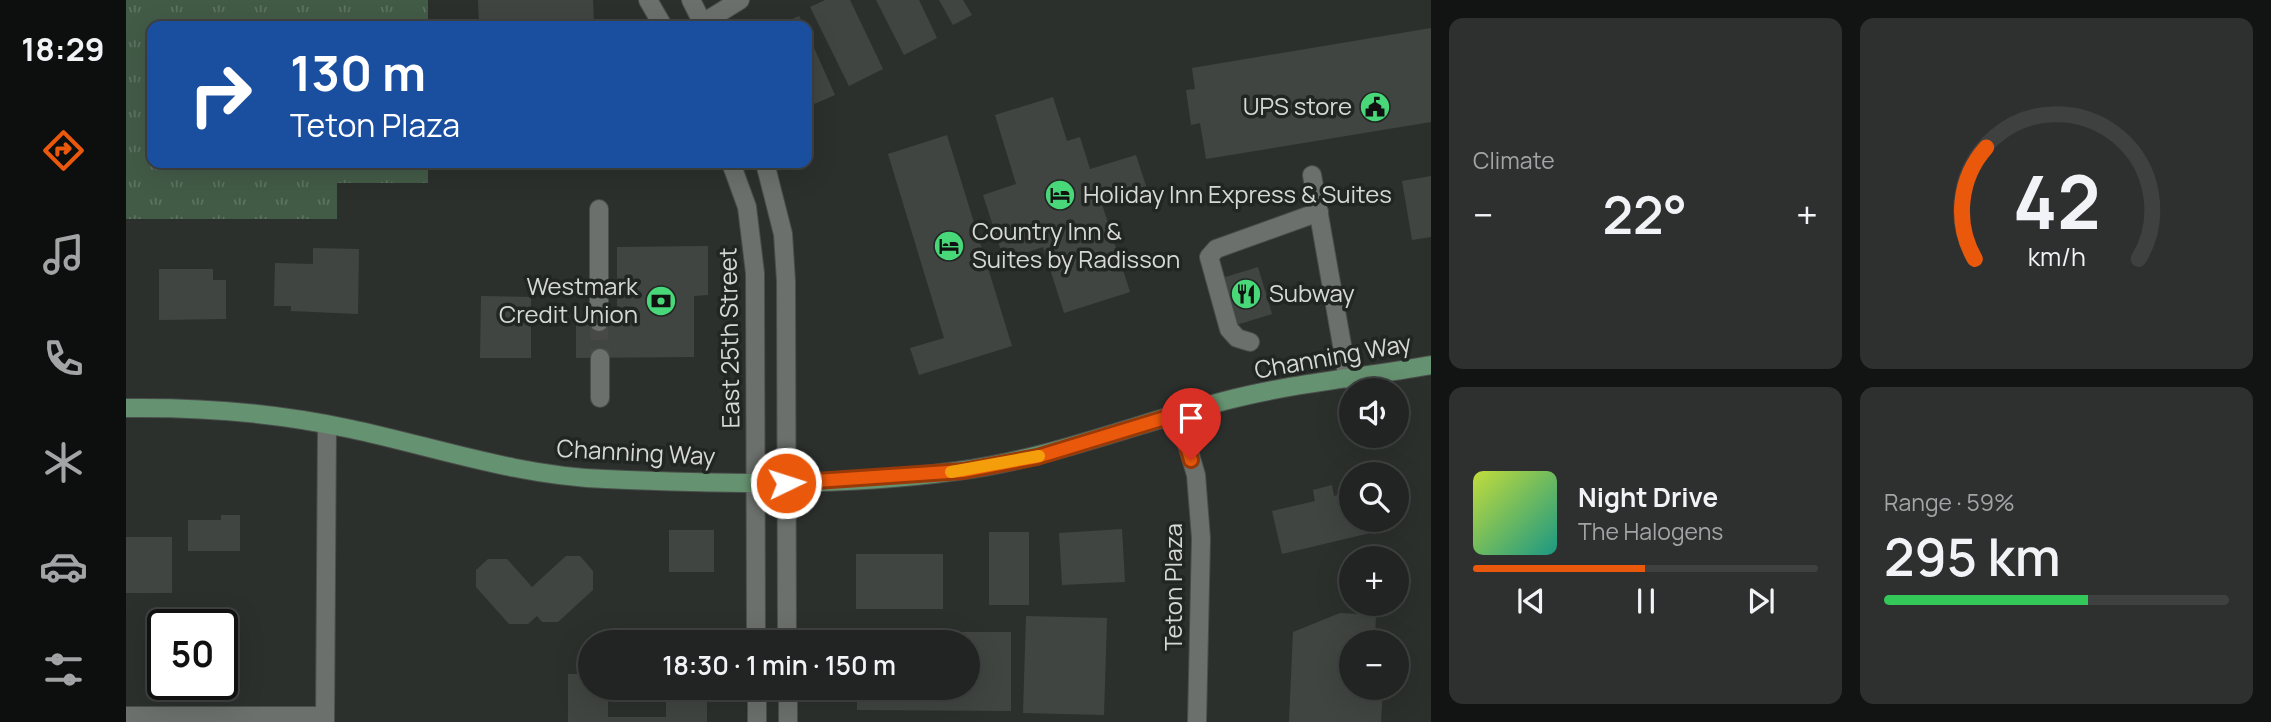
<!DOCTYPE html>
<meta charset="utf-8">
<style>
body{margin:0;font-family:Manrope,sans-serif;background:#2d302f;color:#f1f3f6;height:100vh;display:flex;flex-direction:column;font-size:26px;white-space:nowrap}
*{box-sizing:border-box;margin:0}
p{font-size:23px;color:#a2a4a5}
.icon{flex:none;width:38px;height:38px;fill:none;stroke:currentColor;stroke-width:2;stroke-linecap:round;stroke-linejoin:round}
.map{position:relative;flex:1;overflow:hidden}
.panel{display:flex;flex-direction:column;gap:18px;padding:18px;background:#121413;width:840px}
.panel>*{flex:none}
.hud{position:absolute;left:21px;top:21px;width:665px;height:147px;border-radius:14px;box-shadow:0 7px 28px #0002,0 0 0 2px #3e4140;background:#1a4fa0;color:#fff;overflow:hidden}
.tools{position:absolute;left:1213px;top:378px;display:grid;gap:14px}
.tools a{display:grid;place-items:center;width:70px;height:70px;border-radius:50%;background:#212422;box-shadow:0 7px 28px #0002,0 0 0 2px #3e4140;font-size:35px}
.speed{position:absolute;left:21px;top:609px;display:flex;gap:14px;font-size:35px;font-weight:700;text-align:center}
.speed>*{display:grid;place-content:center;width:91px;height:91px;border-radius:50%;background:#212422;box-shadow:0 7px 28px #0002,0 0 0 2px #3e4140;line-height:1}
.speed .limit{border:4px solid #111;border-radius:10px;background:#fff;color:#111}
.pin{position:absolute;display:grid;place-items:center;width:60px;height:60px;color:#fff;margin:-72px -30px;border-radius:50% 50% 50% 0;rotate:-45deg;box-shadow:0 0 7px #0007}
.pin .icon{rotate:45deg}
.me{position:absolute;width:77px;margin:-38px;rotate:86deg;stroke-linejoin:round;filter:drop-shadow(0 0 5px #0008)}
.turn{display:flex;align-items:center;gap:24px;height:147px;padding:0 28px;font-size:32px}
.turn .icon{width:91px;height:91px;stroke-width:2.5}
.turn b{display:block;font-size:49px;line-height:60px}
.big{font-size:52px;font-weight:600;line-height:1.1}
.panel .card{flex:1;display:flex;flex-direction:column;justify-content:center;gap:10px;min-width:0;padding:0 24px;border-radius:14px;background:#2d302f}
.panel .dial{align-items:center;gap:0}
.dial svg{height:182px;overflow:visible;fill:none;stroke:#3e4140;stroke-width:7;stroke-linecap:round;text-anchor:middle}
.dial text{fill:#f1f3f6;stroke:none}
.song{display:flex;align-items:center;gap:21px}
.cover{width:84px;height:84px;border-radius:10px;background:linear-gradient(135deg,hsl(70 70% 55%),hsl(170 70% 35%))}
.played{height:7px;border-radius:4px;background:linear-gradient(90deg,#ea580c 50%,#3e4140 50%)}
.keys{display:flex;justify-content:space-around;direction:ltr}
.heat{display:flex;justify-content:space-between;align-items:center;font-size:38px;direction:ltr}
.charge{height:10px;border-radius:5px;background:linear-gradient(90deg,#34c759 59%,#3e4140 0)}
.panel .tiles{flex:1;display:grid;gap:18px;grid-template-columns:repeat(2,1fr)}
.trip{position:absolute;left:452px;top:630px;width:402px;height:70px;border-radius:35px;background:#212422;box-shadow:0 7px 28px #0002,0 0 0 2px #3e4140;font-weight:600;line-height:70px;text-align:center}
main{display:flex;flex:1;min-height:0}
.dock{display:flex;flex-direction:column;width:126px;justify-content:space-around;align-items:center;background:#0d0e0e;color:#a2a4a5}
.dock .icon{width:49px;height:49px}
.dock .current{color:#ea580c}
.dock b{font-size:32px;color:#f1f3f6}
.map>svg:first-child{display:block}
.grass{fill:url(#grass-tufts)}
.building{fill:#414542}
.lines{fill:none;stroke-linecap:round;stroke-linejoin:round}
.minor-tunnel{stroke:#464946;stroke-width:18;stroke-dasharray:18 9;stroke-linecap:butt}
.minor-casing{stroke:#4a4e4b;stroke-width:20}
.major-casing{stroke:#4a4e4b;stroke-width:20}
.minor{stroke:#6c706c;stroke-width:18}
.major{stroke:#659270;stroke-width:18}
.route-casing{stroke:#983908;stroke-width:18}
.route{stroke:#ea580c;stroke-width:12}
.slow{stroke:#f59e0b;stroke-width:12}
.labels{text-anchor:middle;stroke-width:7;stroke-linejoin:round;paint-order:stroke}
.poi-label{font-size:24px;fill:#d6d8d6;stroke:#222623;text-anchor:start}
.street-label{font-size:24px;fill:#d6d8d6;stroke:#222623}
</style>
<main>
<nav class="dock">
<b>18:29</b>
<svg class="icon current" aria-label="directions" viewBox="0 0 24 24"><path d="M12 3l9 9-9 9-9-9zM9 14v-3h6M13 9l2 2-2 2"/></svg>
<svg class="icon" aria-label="music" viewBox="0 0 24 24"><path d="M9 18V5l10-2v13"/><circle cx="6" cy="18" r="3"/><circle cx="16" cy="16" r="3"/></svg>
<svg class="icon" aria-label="phone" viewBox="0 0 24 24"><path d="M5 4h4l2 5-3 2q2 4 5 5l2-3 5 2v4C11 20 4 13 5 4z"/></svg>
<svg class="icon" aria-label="climate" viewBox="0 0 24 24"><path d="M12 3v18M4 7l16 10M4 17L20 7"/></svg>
<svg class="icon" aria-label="car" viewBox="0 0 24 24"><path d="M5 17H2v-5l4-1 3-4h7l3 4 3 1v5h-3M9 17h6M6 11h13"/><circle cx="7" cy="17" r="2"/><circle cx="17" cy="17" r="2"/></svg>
<svg class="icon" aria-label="filters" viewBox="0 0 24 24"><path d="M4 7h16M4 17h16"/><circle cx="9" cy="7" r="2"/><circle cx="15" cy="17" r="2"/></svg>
</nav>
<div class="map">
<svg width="1305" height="722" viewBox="0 0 1305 722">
<defs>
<pattern id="grass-tufts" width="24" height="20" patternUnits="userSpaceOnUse" patternTransform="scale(1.75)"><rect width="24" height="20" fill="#425b47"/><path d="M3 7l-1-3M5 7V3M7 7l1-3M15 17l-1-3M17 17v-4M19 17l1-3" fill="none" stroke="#5d7261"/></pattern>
</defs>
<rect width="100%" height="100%" fill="#2c302d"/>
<!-- grass -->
<path class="grass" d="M0,0H302V26H26V163H302V183H211V219H0Z"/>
<!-- building -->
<g class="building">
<path d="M352,0H467L468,26H353Z"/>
<path d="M699,0H724L757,69L723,86L684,7Z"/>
<path d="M750,0H793L811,38L778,55Z"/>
<path d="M813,0H837L846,15L827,25Z"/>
<path d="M673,16L678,26H651Z"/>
<path d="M1305,28V122L1080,159L1074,123L1065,125L1060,90L1069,89L1066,68Z"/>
<path d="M681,32L709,95L686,105L681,93Z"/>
<path d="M927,97L941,141L954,137L964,169L1010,155L1021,189L976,204L1004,292L938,313L917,247L878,260L857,195L890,184L869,115Z"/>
<path d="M821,135L886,346L793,375L784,348L818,338L762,154Z"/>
<path d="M1305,176V237L1286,240L1276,181Z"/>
<path d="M582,246V295L568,296V357L450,358V322H491V247Z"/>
<path d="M187,248L233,249L232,314L165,311V306H148L149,263L187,264Z"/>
<path d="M1132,267L1146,314L1107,326L1093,279Z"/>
<path d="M33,269H87V280H100V319L33,320Z"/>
<path d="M355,296L405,297V358H354Z"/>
<path d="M1206,485L1208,496L1225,492V520H1259L1261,529L1156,554L1146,511L1189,501L1187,490Z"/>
<path d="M95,515H114V551H62V520H95Z"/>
<path d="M996,529L999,582L936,585L933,533Z"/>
<rect x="543" y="530" width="45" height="42"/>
<rect x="863" y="532" width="40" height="73"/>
<rect x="0" y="537" width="46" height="56"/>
<rect x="730" y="554" width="87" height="55"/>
<path d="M440,556H454L467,571V590L432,622H416L411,616L402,624H383L350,587V570L362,559H381L406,587Z"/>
<path d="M1214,613L1250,615L1249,642H1225V688H1257L1255,722H1163L1167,632Z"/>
<path d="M900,616L981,618L978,715L897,713Z"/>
<path d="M731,632H885V711L731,710V688H842V642H731Z"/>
<path d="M442,674H464V688H482V717H540V688H581V722H442Z"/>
</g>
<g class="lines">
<!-- minor-tunnel -->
<path class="minor-tunnel" d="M473,322L474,358"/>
<!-- minor casing -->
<g class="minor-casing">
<g id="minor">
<path d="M522,0L537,26"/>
<path d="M565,0L578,26"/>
<path d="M572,26L614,0"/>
<path d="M605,163L621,207L629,273L630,642"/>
<path d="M639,163L657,234L660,281L661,642"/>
<path d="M1186,175L1222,379"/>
<path d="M473,209V322"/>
<path d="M1124,342L1111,338L1103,329L1083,257L1090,249L1193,212"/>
<path d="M474,358V398"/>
<path d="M1052,414L1070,475L1075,538L1071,722"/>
<path d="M631,688V722"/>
<path d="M662,688V722"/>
<path d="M0,716H191L199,722"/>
<path d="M199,722L201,425"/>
</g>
</g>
<!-- major casing -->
<g class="major-casing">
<path id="major" d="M0,408C76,407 151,413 225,429C309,447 392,476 479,479C596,484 716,487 831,471C924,459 1011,423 1102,400C1168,383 1238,377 1305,365"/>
</g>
<!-- minor -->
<use href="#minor" class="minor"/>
<!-- major -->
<use href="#major" class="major"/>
</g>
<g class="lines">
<!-- route casing -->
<g class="route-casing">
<path id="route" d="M660,483L837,471L911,457L1052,414L1065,460"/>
</g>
<!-- route -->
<use href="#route" class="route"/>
<!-- slow -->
<path class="slow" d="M825,472L913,456"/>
</g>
<!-- icons -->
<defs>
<g id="civic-disc" transform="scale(1.575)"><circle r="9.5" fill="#48d779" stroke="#222623"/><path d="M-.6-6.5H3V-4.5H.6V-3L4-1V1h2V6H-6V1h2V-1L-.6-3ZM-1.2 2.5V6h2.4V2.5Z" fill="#111"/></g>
<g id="hotel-disc" transform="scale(1.575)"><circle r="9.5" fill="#48d779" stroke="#222623"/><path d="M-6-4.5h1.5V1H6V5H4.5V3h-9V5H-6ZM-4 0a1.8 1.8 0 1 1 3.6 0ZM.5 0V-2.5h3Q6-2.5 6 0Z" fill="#111"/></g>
<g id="restaurant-disc" transform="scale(1.575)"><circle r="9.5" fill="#48d779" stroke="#222623"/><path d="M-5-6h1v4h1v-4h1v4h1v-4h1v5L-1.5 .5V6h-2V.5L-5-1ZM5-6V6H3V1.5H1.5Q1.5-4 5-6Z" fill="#111"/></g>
<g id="bank-disc" transform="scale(1.575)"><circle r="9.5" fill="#48d779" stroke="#222623"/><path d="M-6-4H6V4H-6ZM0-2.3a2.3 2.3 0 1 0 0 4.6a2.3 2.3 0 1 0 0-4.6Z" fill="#111"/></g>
</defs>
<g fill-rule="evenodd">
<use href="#civic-disc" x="1249" y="107"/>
<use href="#hotel-disc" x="934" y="195"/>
<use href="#hotel-disc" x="823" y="246"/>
<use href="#restaurant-disc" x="1120" y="294"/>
<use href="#bank-disc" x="535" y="301"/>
</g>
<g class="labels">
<!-- poi labels -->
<g class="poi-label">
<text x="1226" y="115" text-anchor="end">UPS store</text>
<text x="957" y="203">Holiday Inn Express &amp; Suites</text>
<text x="846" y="240">Country Inn &amp;<tspan x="846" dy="28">Suites by Radisson</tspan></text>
<text x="512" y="295" text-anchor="end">Westmark<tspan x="512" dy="28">Credit Union</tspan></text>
<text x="1143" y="302">Subway</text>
</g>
<!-- street labels -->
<g class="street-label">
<text transform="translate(604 338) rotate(-91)" y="8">East 25th Street</text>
<text transform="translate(1207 357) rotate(-10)" y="8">Channing Way</text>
<text transform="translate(510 453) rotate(3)" y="8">Channing Way</text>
<text transform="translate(1048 587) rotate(-90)" y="8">Teton Plaza</text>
</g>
</g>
</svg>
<div class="tools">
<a><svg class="icon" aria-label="sound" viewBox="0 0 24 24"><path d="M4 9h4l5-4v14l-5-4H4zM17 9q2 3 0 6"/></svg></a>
<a><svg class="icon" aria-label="search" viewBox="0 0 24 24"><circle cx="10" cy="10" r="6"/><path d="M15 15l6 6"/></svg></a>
<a>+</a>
<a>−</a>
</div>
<div class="speed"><div class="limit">50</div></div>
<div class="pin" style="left:1065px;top:460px;background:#d93025"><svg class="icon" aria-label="arrive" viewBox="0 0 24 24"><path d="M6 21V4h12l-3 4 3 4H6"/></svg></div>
<svg class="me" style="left:660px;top:483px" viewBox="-20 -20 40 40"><circle r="17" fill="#ea580c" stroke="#fff" stroke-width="3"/><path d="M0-11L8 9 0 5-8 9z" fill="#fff"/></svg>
<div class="trip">18:30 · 1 min · 150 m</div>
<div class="hud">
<div class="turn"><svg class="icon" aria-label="right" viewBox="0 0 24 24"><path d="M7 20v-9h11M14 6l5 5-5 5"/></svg><div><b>130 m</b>Teton Plaza</div></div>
</div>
</div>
<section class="panel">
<div class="tiles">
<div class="card"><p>Climate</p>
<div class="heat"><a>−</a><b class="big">22°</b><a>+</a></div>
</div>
<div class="card dial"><svg viewBox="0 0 100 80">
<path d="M14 69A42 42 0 1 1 86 69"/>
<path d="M14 69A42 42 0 0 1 19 20" stroke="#ea580c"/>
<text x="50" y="56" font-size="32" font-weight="700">42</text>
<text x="50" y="72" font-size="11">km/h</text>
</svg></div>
<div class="card">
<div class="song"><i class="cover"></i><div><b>Night Drive</b><p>The Halogens</p></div></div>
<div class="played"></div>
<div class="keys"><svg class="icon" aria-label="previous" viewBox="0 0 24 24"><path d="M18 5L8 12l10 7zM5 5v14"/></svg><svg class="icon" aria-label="pause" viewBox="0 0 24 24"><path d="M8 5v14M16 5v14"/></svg><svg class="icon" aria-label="next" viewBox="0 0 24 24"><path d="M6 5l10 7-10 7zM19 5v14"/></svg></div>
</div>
<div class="card"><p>Range · 59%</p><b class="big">295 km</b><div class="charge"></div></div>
</div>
</section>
</main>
